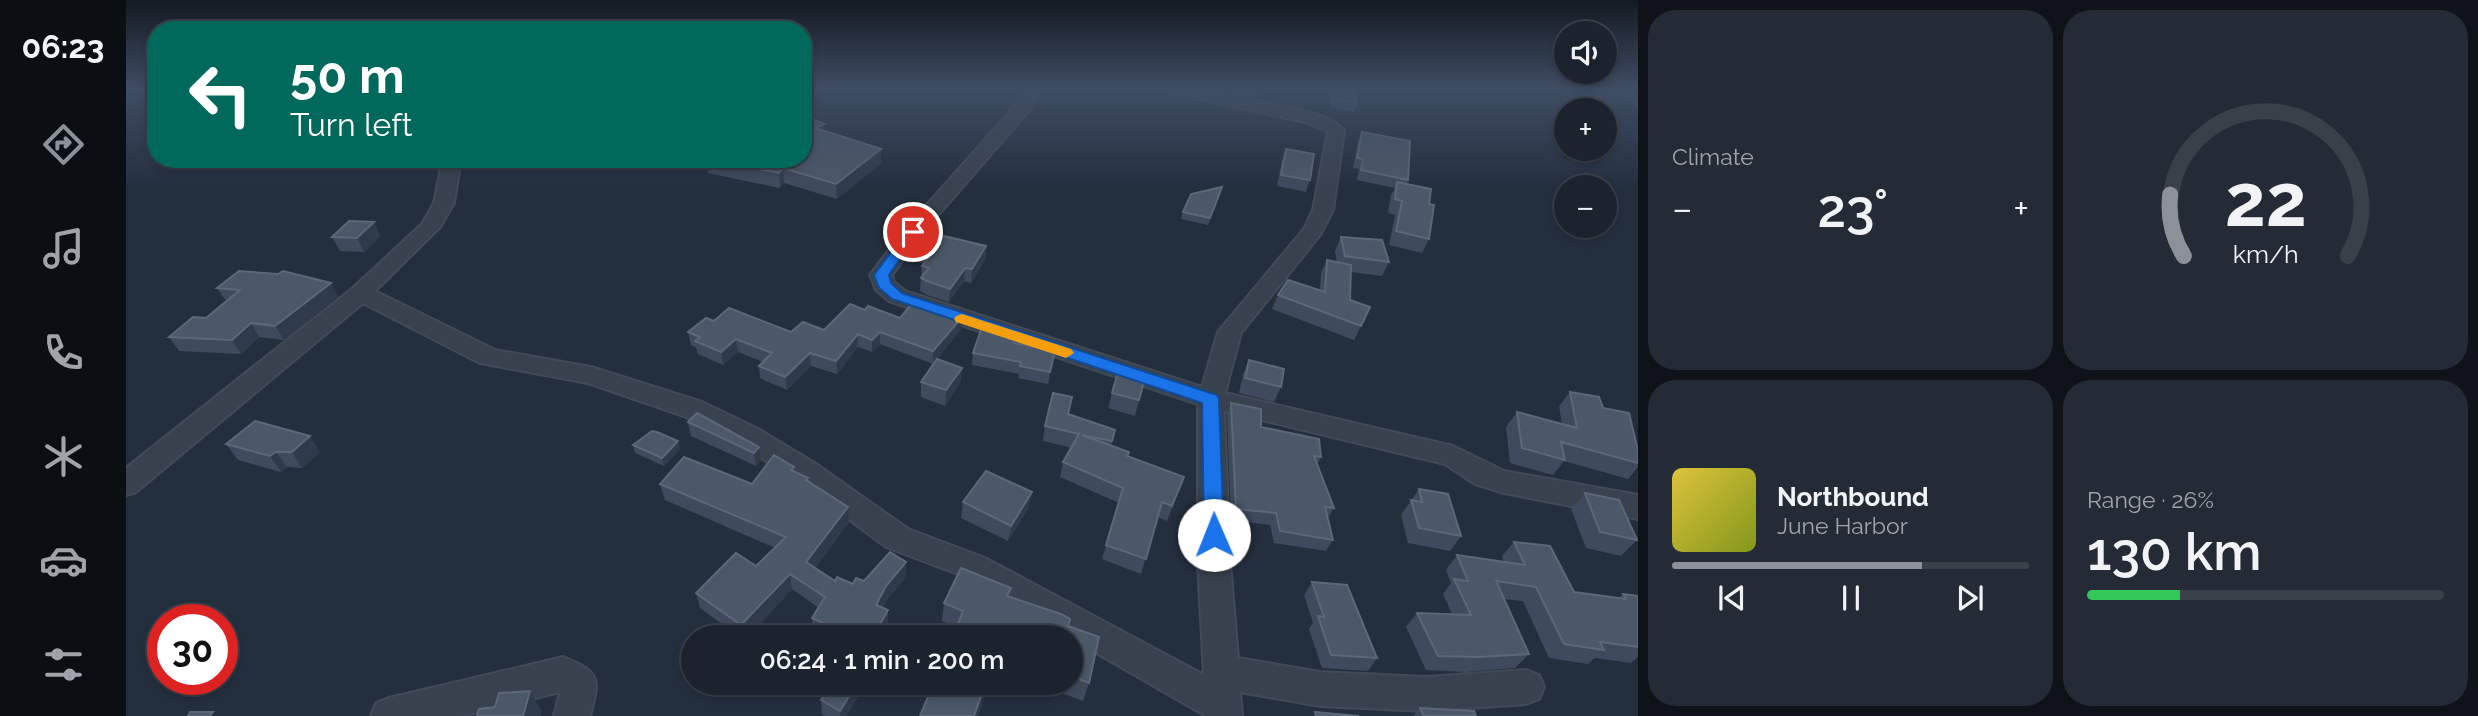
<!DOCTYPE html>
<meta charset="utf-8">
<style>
body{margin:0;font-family:Raleway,sans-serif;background:#242b36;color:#f1f3f6;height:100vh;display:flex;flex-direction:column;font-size:26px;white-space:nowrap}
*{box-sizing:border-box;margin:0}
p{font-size:23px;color:#a0a4aa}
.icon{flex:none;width:38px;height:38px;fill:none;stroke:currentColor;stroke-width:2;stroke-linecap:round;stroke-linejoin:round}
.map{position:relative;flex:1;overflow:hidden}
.sheet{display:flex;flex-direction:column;gap:10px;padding:10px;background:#0f1319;width:840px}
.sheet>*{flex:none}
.banner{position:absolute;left:21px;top:21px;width:665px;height:147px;border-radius:28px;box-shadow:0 4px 10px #0003,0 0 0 2px #39404a;background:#00695c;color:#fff;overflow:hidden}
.tools{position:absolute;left:1428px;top:21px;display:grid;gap:14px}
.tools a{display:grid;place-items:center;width:63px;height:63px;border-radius:50%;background:#1b232e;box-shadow:0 4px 10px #0003,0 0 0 2px #39404a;font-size:35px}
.speed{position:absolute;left:21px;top:604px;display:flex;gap:14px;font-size:35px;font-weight:700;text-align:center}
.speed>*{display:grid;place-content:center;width:91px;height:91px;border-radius:50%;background:#1b232e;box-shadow:0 4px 10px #0003,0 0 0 2px #39404a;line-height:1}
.speed .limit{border:10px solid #d22;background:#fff;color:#111}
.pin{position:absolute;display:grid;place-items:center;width:60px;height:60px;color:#fff;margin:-30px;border:4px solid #fff;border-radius:50%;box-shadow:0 2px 7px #0007}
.me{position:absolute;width:77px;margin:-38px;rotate:359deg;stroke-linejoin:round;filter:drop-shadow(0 0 5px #0008)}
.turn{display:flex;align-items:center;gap:24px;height:147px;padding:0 28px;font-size:32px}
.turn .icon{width:91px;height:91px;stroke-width:2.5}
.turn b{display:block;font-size:49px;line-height:60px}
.big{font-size:52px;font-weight:600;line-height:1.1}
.sheet .card{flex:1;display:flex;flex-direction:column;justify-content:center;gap:10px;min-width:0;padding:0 24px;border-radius:28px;background:#242b36}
.sheet .dial{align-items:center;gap:0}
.dial svg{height:182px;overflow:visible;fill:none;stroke:#39404a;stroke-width:7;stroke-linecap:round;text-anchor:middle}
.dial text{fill:#f1f3f6;stroke:none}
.song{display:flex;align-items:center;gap:21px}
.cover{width:84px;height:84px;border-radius:10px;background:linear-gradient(135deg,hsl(50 70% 55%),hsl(70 70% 35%))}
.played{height:7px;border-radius:4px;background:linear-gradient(90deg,#8c9099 70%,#39404a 70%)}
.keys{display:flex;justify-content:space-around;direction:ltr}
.heat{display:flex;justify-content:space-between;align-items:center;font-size:38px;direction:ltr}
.charge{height:10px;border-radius:5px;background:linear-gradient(90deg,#34c759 26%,#39404a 0)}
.sheet .tiles{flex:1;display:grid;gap:10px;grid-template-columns:repeat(2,1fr)}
.trip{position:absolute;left:555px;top:625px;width:402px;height:70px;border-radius:35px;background:#1b232e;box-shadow:0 4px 10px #0003,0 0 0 2px #39404a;font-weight:600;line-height:70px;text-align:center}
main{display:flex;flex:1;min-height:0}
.tabs{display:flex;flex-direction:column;width:126px;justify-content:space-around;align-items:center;background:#0b0e12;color:#a0a4aa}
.tabs .icon{width:49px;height:49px}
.tabs .on{color:#8c9099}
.tabs b{font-size:32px;color:#f1f3f6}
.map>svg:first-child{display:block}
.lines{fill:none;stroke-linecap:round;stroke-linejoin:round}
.minor-casing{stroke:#414a57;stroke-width:4}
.minor{fill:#38414e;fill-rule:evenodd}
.wall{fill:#3f4b5c}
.shaded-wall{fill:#2f3b4b}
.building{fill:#4b5868;stroke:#5c6777;stroke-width:2}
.route{fill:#1a73e8;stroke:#114b97;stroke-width:2}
.slow{fill:#f59e0b}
</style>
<main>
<nav class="tabs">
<b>06:23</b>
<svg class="icon on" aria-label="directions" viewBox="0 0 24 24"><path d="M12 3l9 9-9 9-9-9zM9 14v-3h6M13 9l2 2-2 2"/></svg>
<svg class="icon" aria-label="music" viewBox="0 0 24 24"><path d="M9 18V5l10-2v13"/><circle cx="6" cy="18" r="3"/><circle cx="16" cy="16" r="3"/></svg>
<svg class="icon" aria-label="phone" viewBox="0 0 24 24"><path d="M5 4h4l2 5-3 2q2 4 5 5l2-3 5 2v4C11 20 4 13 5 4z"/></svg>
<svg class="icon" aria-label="climate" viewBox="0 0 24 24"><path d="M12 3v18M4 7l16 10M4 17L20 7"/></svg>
<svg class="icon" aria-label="car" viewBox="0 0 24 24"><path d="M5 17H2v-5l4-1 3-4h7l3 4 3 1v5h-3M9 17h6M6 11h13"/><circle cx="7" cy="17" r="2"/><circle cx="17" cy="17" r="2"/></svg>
<svg class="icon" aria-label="filters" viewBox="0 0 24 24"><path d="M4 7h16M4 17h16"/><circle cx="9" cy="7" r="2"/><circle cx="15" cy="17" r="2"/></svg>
</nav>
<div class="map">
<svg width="1512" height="716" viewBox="0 0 1512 716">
<rect width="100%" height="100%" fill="#242f3e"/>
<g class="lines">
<!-- minor casing -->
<g class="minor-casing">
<g id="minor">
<path d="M1037,88H1067L1101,95L1123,88H1147L1119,99C1143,105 1206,111 1218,131L1207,210L1194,235L1115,333L1099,393L1327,446L1378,471L1512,495V519L1378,493L1349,484L1319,464L1098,411L1104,563L1112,658L1194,672L1300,677L1400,670L1413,675L1418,687L1413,699L1400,704L1300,711L1194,706L1114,692L1116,716H1080L837,576L760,547L670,480L612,443L558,416L462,383L354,363L237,303L10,492L0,495V468L227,288L296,224L308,203L317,159H335L328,203L314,227L249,291L369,350L465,367L576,402L632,429L690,464L782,529L859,558L1078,675L1072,563V404L763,301L750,290L744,275L780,228L891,104L899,89H909L912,92L904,109L794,236L766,275L768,282L779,291L1076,387L1092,332L1178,229L1187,210L1202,131L1179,122L1045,93Z"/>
<path d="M437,657C475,672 474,679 464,716H428L434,692L336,716H245L250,703L263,698Z"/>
</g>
</g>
<!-- minor -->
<use href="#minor" class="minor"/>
</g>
<!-- wall -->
<g class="wall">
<path d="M1196,88H1249L1230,93L1231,103L1228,112L1204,108L1203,91Z"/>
<path d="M1425,88H1455L1443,94Z"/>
<path d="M1467,88H1512V107Z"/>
<path d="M698,131L755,163L711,199L658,183L654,188L582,173L580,159H677Z"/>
<path d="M1236,132L1282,180L1281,184L1303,204V239L1296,253L1263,245L1269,215L1262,213L1265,195L1269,188L1231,180L1233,169L1227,168L1232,141Z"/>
<path d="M1160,149L1184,180L1180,192L1151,186L1156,160Z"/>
<path d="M1094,194L1082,225L1055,219L1057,212Z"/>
<path d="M248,222L254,236L238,252L214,251L206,237Z"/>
<path d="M1215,237L1263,262L1256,276L1225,272L1224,300L1244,307L1228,340L1146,309L1152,295L1194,291L1195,273L1201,260L1211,262L1209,251Z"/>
<path d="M860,246L859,260L845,283L838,281L823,302L801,295L794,291L796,266L798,264L785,260V247Z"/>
<path d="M91,288L212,296L158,340L133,337L115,354L53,351L43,337L80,318L100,301Z"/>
<path d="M739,310L774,318L837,316L836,328L807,364L754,344L746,352L732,347L711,374L685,366L661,390L634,378L633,366L637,362L612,352L597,365L572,354L570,347L565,345L562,332L588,321L665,332L698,330Z"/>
<path d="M890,333L889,344L929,351L922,384L892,378L893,374L846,365L847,353Z"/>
<path d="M1123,360L1155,387L1148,402L1113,393L1117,375Z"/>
<path d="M836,368L834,383L819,406L795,397V382Z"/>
<path d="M992,372L1019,378L1009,416L982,408Z"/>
<path d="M1444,392L1477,408L1512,451V467L1502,479L1438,461L1427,475L1384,463L1380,427L1391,412L1436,424L1433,406Z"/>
<path d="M1105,403L1135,427L1195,457L1191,465L1208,508L1202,518L1207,540L1200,551L1148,543L1144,525L1105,520L1101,415Z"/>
<path d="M942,414L989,430L985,446L1003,452L1002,456L1058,477L1041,521L1032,517L1015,574L976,559L993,503L934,477L937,462L946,448L917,441L919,426Z"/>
<path d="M562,422L633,447L635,461L630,466L565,436Z"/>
<path d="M552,441L554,449L538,466L509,453L507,445Z"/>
<path d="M100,444L194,452L176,468L161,467L155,472L112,460Z"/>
<path d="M668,467V472L683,481L723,522L689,568L709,581L727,584L738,581L780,562L779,578L760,601L757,607L762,625L755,637H695L688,634L686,618L693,608L666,589L622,637H614L574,608L570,593L630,566L649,548L539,500L534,484H626Z"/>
<path d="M1293,489L1335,536L1324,551L1282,543L1275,515Z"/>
<path d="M1459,493L1511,540L1495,556L1460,548L1445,509Z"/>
<path d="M837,502L903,507L882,541L835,518Z"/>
<path d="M1388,542L1448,592L1493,598L1497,594L1512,596V657L1505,663L1469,658L1462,664L1423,658L1397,601L1378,599L1403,654L1389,668L1340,672L1300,670L1280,627L1291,613L1326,614L1317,594L1325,583L1320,570L1331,555L1378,562L1376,556Z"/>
<path d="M1186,582L1251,658L1242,671L1196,668L1183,629L1187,623L1178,595Z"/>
<path d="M883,597L942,626L963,683L957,701L907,682H945V637L830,627L816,621L818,603Z"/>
<path d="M707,682H741L720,716H699L696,715L695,700Z"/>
<path d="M1294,708L1350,716H1287Z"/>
</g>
<!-- shaded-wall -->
<g class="shaded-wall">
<path d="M1229,88H1249L1226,95Z"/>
<path d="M1446,88H1455L1443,94Z"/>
<path d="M698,124L699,138L689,128Z"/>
<path d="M755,149V163L711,199L710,184Z"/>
<path d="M657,168L658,183L654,188L653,173Z"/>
<path d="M248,222L254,236L238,252L231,238Z"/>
<path d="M860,246L859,260L845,283L846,269Z"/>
<path d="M839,268L838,281L823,302L824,289Z"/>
<path d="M205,283L212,296L158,340L149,326Z"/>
<path d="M837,316L836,328L807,364V351Z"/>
<path d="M125,323L133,337L115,354L106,340Z"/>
<path d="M754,332V344L746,352V340Z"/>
<path d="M732,334V347L711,374L710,361Z"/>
<path d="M610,339L612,352L597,365L595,352Z"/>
<path d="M684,353L685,366L661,390L659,377Z"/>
<path d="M836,368L834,383L819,406L820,390Z"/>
<path d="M184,436L194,452L176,468L166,452Z"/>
<path d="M552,441L554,449L538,466L536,458Z"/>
<path d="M633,447L635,461L630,466L628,453Z"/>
<path d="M150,452L161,467L155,472L144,456Z"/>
<path d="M906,492L903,507L882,541L885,526Z"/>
<path d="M722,507L723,522L682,578L680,562Z"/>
<path d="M780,562L779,578L760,601L750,620V605L760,586Z"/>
<path d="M664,574L666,589L622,637H618L615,625Z"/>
<path d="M762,610V625L755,637H747Z"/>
<path d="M732,682H741L720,716H714V711Z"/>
<path d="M860,682H864L852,716H848Z"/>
<path d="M404,691L416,712L415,716H397Z"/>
</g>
<!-- building -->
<g class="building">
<path d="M1206,88H1229L1231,103L1207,100Z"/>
<path d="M1495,88H1512V95Z"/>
<path d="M677,115L698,124L689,128L755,149L710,184L657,168L653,173L583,159H677Z"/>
<path d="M1236,132L1284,141L1282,180L1235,170L1237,159L1231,158Z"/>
<path d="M1160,149L1188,154L1184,180L1155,175Z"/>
<path d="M1271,182L1305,189L1303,204L1308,205L1303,239L1270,231L1276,201L1269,199Z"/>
<path d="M1096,187L1084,218L1057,212L1065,194Z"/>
<path d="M223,221L248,222L231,238L206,237Z"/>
<path d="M797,231L860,246L846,269L839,268L824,289L801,281L795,278L803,268L796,266L807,252L785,247Z"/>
<path d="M1215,237L1256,240L1263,262L1219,256Z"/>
<path d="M1201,260L1225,265L1224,300L1244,307L1235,326L1152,295L1162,280L1199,292Z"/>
<path d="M113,271L152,274L157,271L205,283L149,326L125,323L106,340L43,337L67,317L80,318L114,290L91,288Z"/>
<path d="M789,300L837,316L807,351L754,332L746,340L732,334L710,361L684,353L659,377L633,366L646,353L610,339L595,352L569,341L574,337L562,332L580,318L588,321L603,308L665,332L677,322L698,330L724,304L739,310L742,306L774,318Z"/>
<path d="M856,327L890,333L888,343L929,351L924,372L894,366L895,362L847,353Z"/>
<path d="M811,359L836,368L820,390L795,382Z"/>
<path d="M1123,360L1158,369L1155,387L1119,378Z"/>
<path d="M992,372L1019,378L1013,400L986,393Z"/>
<path d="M1444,392L1473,397L1477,408L1503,413L1512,451V463L1435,442L1439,460L1396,448L1391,412L1451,428Z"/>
<path d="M927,393L946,397L942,414L989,430L986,441L956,435L1003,452L1001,456L1058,477L1046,506L1036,502L1020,559L980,545L997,488L937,462L953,434L919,426Z"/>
<path d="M1105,403L1135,409V427L1193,439L1195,457L1188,456L1208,508L1199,507L1207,540L1154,531L1150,513L1110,509Z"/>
<path d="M571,413L633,447L628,453L562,422Z"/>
<path d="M129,421L184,436L166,452H150L144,456L100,444Z"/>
<path d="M526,431L531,432L552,441L536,458L507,445Z"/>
<path d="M648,455L668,467L665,470L682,478L680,480L722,507L680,562L709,581L711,577L727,584L730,578L738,581L764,552L780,562L760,586L750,605L762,610L747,637H729L686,618L699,597L664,574L615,625L570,593L610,553L630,566L660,537L534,484L558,457L626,484Z"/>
<path d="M860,471L906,492L885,526L837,502Z"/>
<path d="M1293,489L1322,494L1335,536L1293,528L1285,500L1296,502Z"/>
<path d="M1459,493L1493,500L1511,540L1474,532Z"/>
<path d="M1388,542L1424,546L1448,592L1500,599L1497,594L1512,596V647L1474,642L1478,650L1438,644L1410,587L1370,581L1403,654L1353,657L1312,656L1291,613L1345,615L1328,579L1342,581L1331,555L1399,565Z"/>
<path d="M835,568L885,588L881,596L935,614L944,619L942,626L973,637L963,683L945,676V637H827L837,611L818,603Z"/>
<path d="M1186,582L1221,585L1251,658L1205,655L1192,616L1198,617Z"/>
<path d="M707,682H732L714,711L695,700Z"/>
<path d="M808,682H860L848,716H794Z"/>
<path d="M404,691L397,716H351L353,709L369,707L373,693Z"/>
<path d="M1294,708L1348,711L1350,716H1298Z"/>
<path d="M64,712H87L84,716H62Z"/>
<path d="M1189,712L1233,716H1190Z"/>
</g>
<!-- sky -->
<linearGradient id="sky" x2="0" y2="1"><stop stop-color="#141a22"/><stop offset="0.47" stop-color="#3f4d63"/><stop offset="1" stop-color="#3f4d63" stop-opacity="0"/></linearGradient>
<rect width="1512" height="188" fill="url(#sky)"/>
<!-- route -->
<path class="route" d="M787,228L793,232L763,275L765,283L776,293L1091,395L1093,399L1098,535L1095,541L1088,543L1081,541L1078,535L1076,403L766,299L753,288L748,275L782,229Z"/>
<!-- slow -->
<path class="slow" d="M836,314L945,349L948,353L940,358L830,322L828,319L830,316Z"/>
</svg>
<div class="tools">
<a><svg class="icon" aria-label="sound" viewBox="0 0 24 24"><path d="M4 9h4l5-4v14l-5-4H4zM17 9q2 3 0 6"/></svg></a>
<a>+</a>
<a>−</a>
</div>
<div class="speed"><div class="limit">30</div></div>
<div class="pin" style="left:787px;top:232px;background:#d93025"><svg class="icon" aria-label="arrive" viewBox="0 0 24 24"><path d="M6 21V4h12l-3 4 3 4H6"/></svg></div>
<svg class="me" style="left:1088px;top:535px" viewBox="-20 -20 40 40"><circle r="19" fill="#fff"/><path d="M0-13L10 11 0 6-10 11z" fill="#1a73e8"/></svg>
<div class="trip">06:24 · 1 min · 200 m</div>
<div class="banner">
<div class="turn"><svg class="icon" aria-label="left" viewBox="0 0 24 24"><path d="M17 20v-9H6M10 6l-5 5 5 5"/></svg><div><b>50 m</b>Turn left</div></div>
</div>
</div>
<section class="sheet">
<div class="tiles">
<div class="card"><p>Climate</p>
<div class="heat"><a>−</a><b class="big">23°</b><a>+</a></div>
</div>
<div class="card dial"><svg viewBox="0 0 100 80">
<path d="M14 69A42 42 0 1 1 86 69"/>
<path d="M14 69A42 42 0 0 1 8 42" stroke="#8c9099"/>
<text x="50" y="56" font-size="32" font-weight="700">22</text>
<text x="50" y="72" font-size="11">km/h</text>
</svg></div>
<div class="card">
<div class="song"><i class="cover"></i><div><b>Northbound</b><p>June Harbor</p></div></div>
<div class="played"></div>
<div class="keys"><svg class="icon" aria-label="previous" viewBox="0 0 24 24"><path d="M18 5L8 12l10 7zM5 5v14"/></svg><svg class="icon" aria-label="pause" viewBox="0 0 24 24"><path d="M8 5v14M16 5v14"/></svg><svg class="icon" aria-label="next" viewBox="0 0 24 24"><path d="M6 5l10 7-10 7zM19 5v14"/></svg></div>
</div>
<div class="card"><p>Range · 26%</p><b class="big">130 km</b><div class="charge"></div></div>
</div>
</section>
</main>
